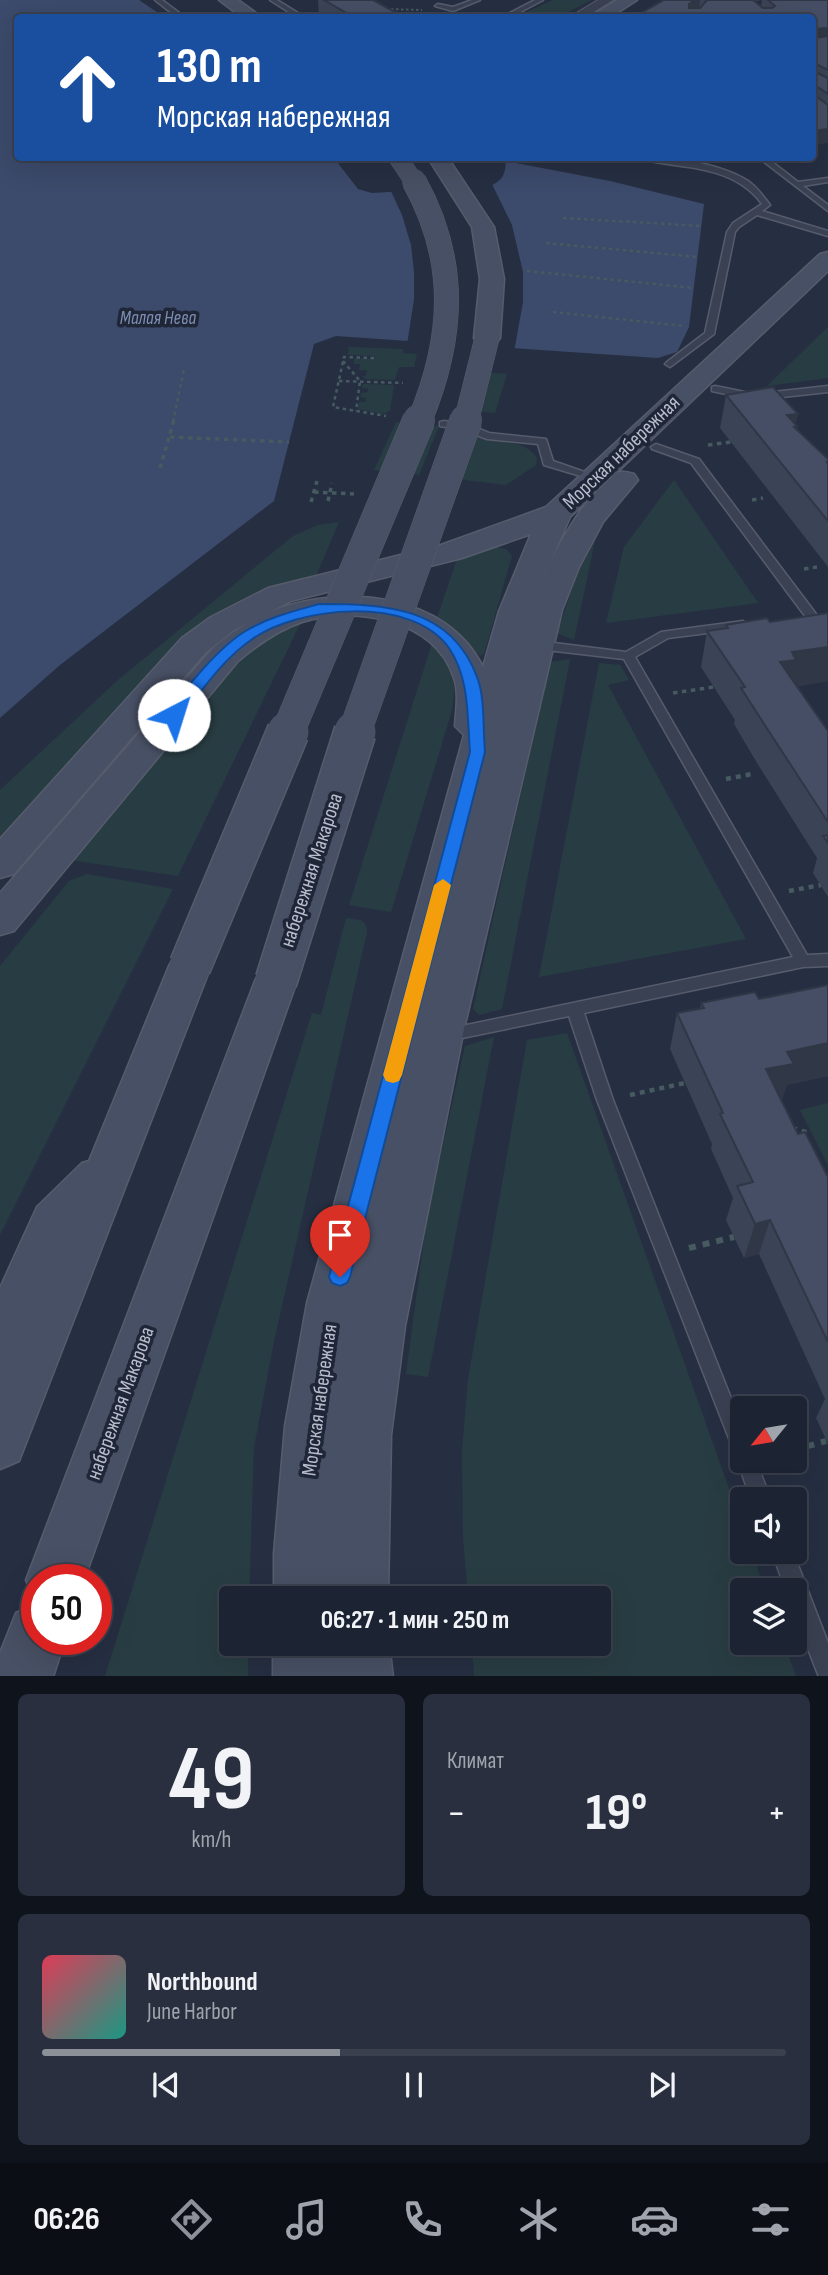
<!DOCTYPE html>
<html lang="ru">
<meta charset="utf-8">
<style>
body{margin:0;font-family:"Sofia Sans Condensed",sans-serif;background:#292f3e;color:#f1f3f6;height:100vh;display:flex;flex-direction:column;font-size:26px;white-space:nowrap}
*{box-sizing:border-box;margin:0}
p{font-size:23px;color:#a0a4ac}
.icon{flex:none;width:38px;height:38px;fill:none;stroke:currentColor;stroke-width:2;stroke-linecap:round;stroke-linejoin:round}
.map{position:relative;height:1676px;overflow:hidden}
.sheet{display:flex;flex-direction:column;gap:18px;padding:18px;background:#0f131c;flex:1}
.sheet>*{flex:none}
.top-card{position:absolute;left:14px;top:14px;width:802px;height:147px;border-radius:7px;box-shadow:0 7px 28px #0002,0 0 0 2px #3a404d;background:#1a4fa0;color:#fff;overflow:hidden}
.needle{width:46px;rotate:240deg}
.tools{position:absolute;left:730px;top:1396px;display:grid;gap:14px}
.tools a{display:grid;place-items:center;width:77px;height:77px;border-radius:7px;background:#1c2332;box-shadow:0 7px 28px #0002,0 0 0 2px #3a404d;font-size:35px}
.speed{position:absolute;left:21px;top:1564px;display:flex;gap:14px;font-size:35px;font-weight:700;text-align:center}
.speed>*{display:grid;place-content:center;width:91px;height:91px;border-radius:50%;background:#1c2332;box-shadow:0 7px 28px #0002,0 0 0 2px #3a404d;line-height:1}
.speed .limit{border:10px solid #d22;background:#fff;color:#111}
.pin{position:absolute;display:grid;place-items:center;width:60px;height:60px;color:#fff;margin:-72px -30px;border-radius:50% 50% 50% 0;rotate:-45deg;box-shadow:0 0 7px #0007}
.pin .icon{rotate:45deg}
.me{position:absolute;width:77px;margin:-38px;rotate:40deg;stroke-linejoin:round;filter:drop-shadow(0 0 5px #0008)}
.turn{display:flex;align-items:center;gap:24px;height:147px;padding:0 28px;font-size:32px}
.turn .icon{width:91px;height:91px;stroke-width:2.5}
.turn b{display:block;font-size:49px;line-height:60px}
.big{font-size:52px;font-weight:700;line-height:1.1}
.sheet .tile{flex:1;display:flex;flex-direction:column;justify-content:center;gap:10px;min-width:0;padding:0 24px;border-radius:10px;background:#292f3e}
.sheet .dial{align-items:center;gap:0}
.dial b{font-size:91px;line-height:1}
.song{display:flex;align-items:center;gap:21px}
.cover{width:84px;height:84px;border-radius:10px;background:linear-gradient(135deg,hsl(350 70% 55%),hsl(170 70% 35%))}
.played{height:7px;border-radius:4px;background:linear-gradient(90deg,#8c9099 40%,#3a404d 40%)}
.keys{display:flex;justify-content:space-around;direction:ltr}
.heat{display:flex;justify-content:space-between;align-items:center;font-size:38px;direction:ltr}
.sheet .tiles{flex:1;display:grid;gap:18px;grid-template-columns:1fr 1fr}
.tile:last-child{grid-column:span 2}
.trip{position:absolute;left:219px;top:1586px;width:392px;height:70px;border-radius:7px;background:#1c2332;box-shadow:0 7px 28px #0002,0 0 0 2px #3a404d;font-weight:700;line-height:70px;text-align:center}
.tab-bar{display:flex;height:112px;justify-content:space-around;align-items:center;background:#0b0e14;color:#a0a4ac}
.tab-bar .icon{width:49px;height:49px}
.tab-bar .current{color:#8c9099}
.tab-bar b{font-size:32px;color:#f1f3f6}
.map>svg:first-child{display:block}
.green{fill:#283d43}
.water{fill:#3c4a6b}
.pier{fill:#262f42}
.lines{fill:none;stroke-linecap:round;stroke-linejoin:round}
.lane-casing{stroke:#565c6c;stroke-width:3}
.street-casing{stroke:#565c6c;stroke-width:2}
.secondary-casing{stroke:#565c6c;stroke-width:3}
.path-far4{stroke:#465a60;stroke-width:2;stroke-dasharray:2.5 2.5;stroke-linecap:butt}
.path-far3{stroke:#465a60;stroke-width:2.5;stroke-dasharray:3.5 3.5;stroke-linecap:butt}
.path-far2{stroke:#465a60;stroke-width:3.5;stroke-dasharray:4.5 4.5;stroke-linecap:butt}
.path-far1{stroke:#465a60;stroke-width:4.5;stroke-dasharray:5 5;stroke-linecap:butt}
.path{stroke:#465a60;stroke-width:6;stroke-dasharray:7 7;stroke-linecap:butt}
.lane{fill:#3a4152;fill-rule:evenodd}
.street{fill:#3a4152;fill-rule:evenodd}
.secondary{fill:#485065;fill-rule:evenodd}
.secondary-bridge-far3-casing{stroke:#565c6c;stroke-width:19;stroke-linecap:butt}
.secondary-bridge-far2-casing{stroke:#565c6c;stroke-width:25;stroke-linecap:butt}
.secondary-bridge-far1-casing{stroke:#565c6c;stroke-width:33;stroke-linecap:butt}
.secondary-bridge-casing{stroke:#565c6c;stroke-width:44;stroke-linecap:butt}
.secondary-bridge-far3{stroke:#485065;stroke-width:18}
.secondary-bridge-far2{stroke:#485065;stroke-width:24}
.secondary-bridge-far1{stroke:#485065;stroke-width:32}
.secondary-bridge{stroke:#485065;stroke-width:41}
.wall{fill:#3b4356;fill-rule:evenodd}
.shaded-wall{fill:#303746}
.building{fill:#454e64;stroke:#303746;stroke-width:2}
.route{fill:#1a73e8;stroke:#114b97;stroke-width:2}
.slow{fill:#f59e0b}
.labels{text-anchor:middle;stroke-width:7;stroke-linejoin:round;paint-order:stroke}
.far-water-label{font-size:19px;font-style:italic;fill:#7f8eb3;stroke:#1f2637}
.street-label{font-size:21px;fill:#b8bdcc;stroke:#1f2637}
</style>
<div class="map">
<svg width="828" height="1677" viewBox="0 0 828 1677">
<rect width="100%" height="100%" fill="#262f42"/>
<!-- green -->
<g class="green">
<path d="M553,0H592L558,17H516Z"/>
<path d="M828,327V378L767,386Z"/>
<path d="M349,347L403,349V353L417,354L414,367H399L395,380L365,379L363,376H366L367,370H359L360,364H354V359L347,358L374,359L375,356L348,355Z"/>
<path d="M471,371L507,374L495,413L458,409Z"/>
<path d="M363,384L394,385L390,411L383,414L358,409L359,402H366V398L360,397L361,393L368,392V388H362Z"/>
<path d="M396,422L439,426L419,475L374,470Z"/>
<path d="M461,430C468,433 475,437 483,439C502,444 524,439 537,458L536,465L506,485L432,476Z"/>
<path d="M674,480L758,603L606,623L624,547Z"/>
<path d="M339,522L317,574L282,584L212,617L0,841V790L118,680L293,536L318,525Z"/>
<path d="M595,541L574,640L557,633L577,574Z"/>
<path d="M496,547L506,549L512,556L484,654L480,656L458,632L437,618L457,559Z"/>
<path d="M301,622L178,876L70,860L237,658L279,630Z"/>
<path d="M433,640C451,668 458,676 452,710L391,912L349,905Z"/>
<path d="M570,659L502,1009L479,1015L473,1009L550,662Z"/>
<path d="M599,663L620,665L629,680L608,685L746,939L539,977Z"/>
<path d="M87,874L173,889L0,1235V966L69,881Z"/>
<path d="M346,918L361,920L366,925L367,932L274,1341L254,1447L249,1598H231V1643H248V1676H105L312,1013L321,1015Z"/>
<path d="M567,1033L742,1525V1552H752L765,1591H742V1643H784L796,1676H474L472,1643H598V1598H468L463,1537L462,1452L468,1379L527,1040Z"/>
<path d="M494,1037L428,1377L406,1374L427,1217L465,1046Z"/>
<path d="M828,1103V1165L800,1110Z"/>
</g>
<!-- water -->
<path class="water" d="M0,0H139L164,17L18,18V158H334L358,189L372,193L490,186C503,180 505,175 506,161L610,181L704,204L689,327L677,352L658,358L336,336L314,344L274,501L60,665L0,718Z"/>
<!-- pier -->
<path class="pier" d="M491,182L512,225L523,272V302L514,352L407,345L414,299V272L411,245L402,215L390,189Z"/>
<g class="lines">
<!-- lane casing -->
<g class="lane-casing">
<g id="lane">
<path d="M155,0H162L186,18H178Z"/>
<path d="M270,0H277L306,18H298Z"/>
<path d="M472,0H480L453,11L435,6L438,4L453,7Z"/>
<path d="M535,0H543L509,18H500Z"/>
<path d="M642,158C671,155 724,165 748,181C757,187 763,196 770,205L762,211L828,231V236L757,215L739,227L735,232L714,334L670,367L665,364L667,362L705,333L727,232L733,223L762,204C741,175 707,169 674,165C664,163 651,163 642,158Z"/>
<path d="M759,158H767L798,182L828,178V182L803,186L828,205V211Z"/>
<path d="M715,386L754,394L828,386V392L754,400L712,391V387Z"/>
<path d="M444,421L469,425L489,433L546,439L553,461L599,477L594,480L544,465L538,444L487,439L463,430L440,426V422Z"/>
<path d="M656,444L699,459L816,614V620H808L691,463L652,449L651,447Z"/>
<path d="M743,621L749,625L747,628L668,638L635,657L807,955L828,954V966L803,967L584,1013L613,1100L742,1426V1461H756L771,1500H751L737,1459L597,1100L569,1016L462,1038L439,1033L437,1029L439,1025L445,1023L462,1026L793,957L624,659L538,649L532,645L538,641L626,652L661,632Z"/>
<path d="M772,1552H793L828,1643V1677H819L794,1613V1591H786Z"/>
</g>
</g>
<!-- street casing -->
<g class="street-casing">
<path id="street" d="M598,0H613L584,18H568Z"/>
</g>
<!-- secondary casing -->
<g class="secondary-casing">
<g id="secondary">
<path d="M219,0H238L263,18H243Z"/>
<path d="M617,0H637L609,18H588Z"/>
<path d="M428,158H448L494,227L504,279L500,338L496,343L487,346L478,343L474,338L480,279L472,227Z"/>
<path d="M828,252V271L570,517L543,579C554,550 588,492 613,475C620,470 627,472 634,474L638,480L603,522L579,567L562,610L464,1029L405,1326L391,1435L388,1598H274V1554L285,1426L307,1303L464,735L455,726C456,711 459,693 454,678C435,618 354,606 302,622C278,630 257,645 238,661L14,931L0,935V893L214,647C232,632 252,619 274,610C345,584 446,593 483,667L499,611L531,534L462,558L291,601L234,630L206,652L14,874L0,878V839L182,638L211,617L268,588L441,545L546,507L820,254Z"/>
<path d="M190,950L205,955L211,966L19,1461L0,1469V1288L37,1207L82,1163L89,1161L169,966L175,955Z"/>
<path d="M276,965L291,969L297,981L84,1580H37V1602L26,1580L255,981L261,969Z"/>
<path d="M37,1604V1640H65L53,1677H0V1653L16,1613Z"/>
<path d="M273,1643H389L393,1677H273Z"/>
</g>
</g>
<!-- path-far4 -->
<path class="path-far4" d="M386,9L422,10"/>
<!-- path-far3 -->
<g class="path-far3">
<path d="M563,218L702,226"/>
<path d="M546,243L698,257"/>
<path d="M527,271L694,288"/>
<path d="M553,312L684,326"/>
<path d="M374,358L344,357L333,407L386,416"/>
<path d="M343,361L360,381L356,411"/>
<path d="M339,381L403,383"/>
<path d="M173,422L184,369"/>
</g>
<!-- path-far2 -->
<g class="path-far2">
<path d="M170,437L289,442"/>
<path d="M708,445L731,442"/>
<path d="M160,468L174,420"/>
<path d="M314,492L354,494"/>
<path d="M752,500L763,498"/>
<path d="M328,501L332,483"/>
<path d="M311,502L317,481"/>
<path d="M804,569L817,567"/>
<path d="M673,693L714,687"/>
</g>
<!-- path-far1 -->
<g class="path-far1">
<path d="M726,779L752,774"/>
<path d="M789,891L821,885"/>
<path d="M630,1095L685,1083"/>
<path d="M792,1128L809,1133"/>
</g>
<!-- path -->
<g class="path">
<path d="M689,1248L734,1237"/>
<path d="M794,1450L826,1441"/>
</g>
<!-- lane -->
<use href="#lane" class="lane"/>
<!-- street -->
<use href="#street" class="street"/>
<!-- secondary -->
<use href="#secondary" class="secondary"/>
<!-- secondary-bridge-far3 casing -->
<g class="secondary-bridge-far3-casing">
<path id="secondary-bridge-far3" d="M398,158L415,183"/>
</g>
<!-- secondary-bridge-far2 casing -->
<g class="secondary-bridge-far2-casing">
<g id="secondary-bridge-far2">
<path d="M414,181C459,262 454,338 419,422"/>
<path d="M466,422L487,338"/>
</g>
</g>
<!-- secondary-bridge-far1 casing -->
<g class="secondary-bridge-far1-casing">
<g id="secondary-bridge-far1">
<path d="M287,734L419,420"/>
<path d="M354,734L466,420"/>
</g>
</g>
<!-- secondary-bridge casing -->
<g class="secondary-bridge-casing">
<g id="secondary-bridge">
<path d="M190,966L288,732"/>
<path d="M276,981L355,732"/>
</g>
</g>
<!-- secondary-bridge-far3 -->
<use href="#secondary-bridge-far3" class="secondary-bridge-far3"/>
<!-- secondary-bridge-far2 -->
<use href="#secondary-bridge-far2" class="secondary-bridge-far2"/>
<!-- secondary-bridge-far1 -->
<use href="#secondary-bridge-far1" class="secondary-bridge-far1"/>
<!-- secondary-bridge -->
<use href="#secondary-bridge" class="secondary-bridge"/>
</g>
<!-- wall -->
<g class="wall">
<path d="M318,0H373L406,18H319Z"/>
<path d="M664,0H828V143L812,144V18H632ZM762,0L761,6L755,1Z"/>
<path d="M726,395L798,414L795,425L797,426V429L828,459V567L720,428Z"/>
<path d="M828,613V681L797,686L828,731V897L813,873L817,858L757,763L734,724L735,720L701,667L707,631L725,628L726,625L770,622Z"/>
<path d="M828,985V1076L787,1085L782,1099L781,1100L798,1134L828,1177V1444L816,1418L825,1399L759,1254L744,1258L726,1220L733,1198L711,1149L712,1144L670,1049L677,1013L700,1009L701,1003L759,999Z"/>
</g>
<!-- shaded-wall -->
<g class="shaded-wall">
<path d="M695,0H700L699,9L688,16L689,4Z"/>
<path d="M828,28V40L812,41V34L814,29Z"/>
<path d="M812,86H816L813,99H812Z"/>
<path d="M828,129V143L812,144V131Z"/>
<path d="M798,414L795,427L797,426L790,460L787,415Z"/>
<path d="M828,647V681L790,688L780,662L792,652Z"/>
<path d="M828,1043V1076L787,1085L782,1099L755,1105L766,1069L787,1052Z"/>
<path d="M770,1220L759,1254L744,1258L755,1224Z"/>
</g>
<!-- building -->
<g class="building">
<path d="M324,0H373L406,18H355Z"/>
<path d="M664,0H695L689,4V8H700L707,0H753L763,8H772L775,6L768,0H828V28L814,29L812,34V18H632Z"/>
<path d="M812,36L815,38L828,36V70L812,62L813,71L828,78V94L816,86H812V91Z"/>
<path d="M812,93L828,105V129L812,131Z"/>
<path d="M773,387L798,414L787,415L797,426L794,427L828,459V462H827L828,464V521L726,395Z"/>
<path d="M828,613V647L792,652L796,660L780,662L828,731V822L766,727L741,688L745,687L707,631L728,628L726,625L767,618L770,622Z"/>
<path d="M828,835V843L823,836Z"/>
<path d="M828,985V1043L787,1052L794,1064L766,1069L798,1134L805,1132L828,1177V1342L770,1220L755,1224L737,1186L753,1182L720,1114L723,1113L677,1013L704,1008L701,1003L755,992L759,999Z"/>
</g>
<!-- route -->
<path class="route" d="M319,604C384,604 451,606 477,677C485,696 483,730 485,752L350,1277L347,1283L340,1286L332,1283L329,1277L470,752C467,717 470,679 449,648C412,595 297,606 251,640C222,660 201,692 179,719L174,720L166,715C184,690 217,649 244,632C266,618 294,611 319,604Z"/>
<!-- slow -->
<path class="slow" d="M443,879L451,885L402,1075L399,1081L393,1083L386,1081L383,1075L434,885Z"/>
<g class="labels">
<!-- far-water labels -->
<g class="far-water-label">
<text x="158" y="324">Малая Нева</text>
</g>
<!-- street labels -->
<g class="street-label">
<text transform="translate(621 452) rotate(-44)" y="7">Морская набережная</text>
<text transform="translate(311 870) rotate(-72)" y="7">набережная Макарова</text>
<text transform="translate(319 1400) rotate(-82)" y="7">Морская набережная</text>
<text transform="translate(120 1403) rotate(-70)" y="7">набережная Макарова</text>
</g>
</g>
</svg>
<div class="tools">
<a><svg class="needle" viewBox="-14 -14 28 28"><path d="M0-13l5 13h-10z" fill="#e53935"/><path d="M0 13l5-13h-10z" fill="#a0a4ac"/></svg></a>
<a><svg class="icon" aria-label="sound" viewBox="0 0 24 24"><path d="M4 9h4l5-4v14l-5-4H4zM17 9q2 3 0 6"/></svg></a>
<a><svg class="icon" aria-label="layers" viewBox="0 0 24 24"><path d="M12 4l9 5-9 5-9-5zM3 14l9 5 9-5"/></svg></a>
</div>
<div class="speed"><div class="limit">50</div></div>
<div class="pin" style="left:340px;top:1277px;background:#d93025"><svg class="icon" aria-label="arrive" viewBox="0 0 24 24"><path d="M6 21V4h12l-3 4 3 4H6"/></svg></div>
<svg class="me" style="left:174px;top:715px" viewBox="-20 -20 40 40"><circle r="19" fill="#fff"/><path d="M0-13L10 11 0 6-10 11z" fill="#1a73e8"/></svg>
<div class="trip">06:27 · 1 мин · 250 m</div>
<div class="top-card">
<div class="turn"><svg class="icon" aria-label="ahead" viewBox="0 0 24 24"><path d="M12 20V5M6 11l6-6 6 6"/></svg><div><b>130 m</b>Морская набережная</div></div>
</div>
</div>
<section class="sheet">
<div class="tiles">
<div class="tile dial"><b>49</b><p>km/h</p></div>
<div class="tile"><p>Климат</p>
<div class="heat"><a>−</a><b class="big">19°</b><a>+</a></div>
</div>
<div class="tile">
<div class="song"><i class="cover"></i><div><b>Northbound</b><p>June Harbor</p></div></div>
<div class="played"></div>
<div class="keys"><svg class="icon" aria-label="previous" viewBox="0 0 24 24"><path d="M18 5L8 12l10 7zM5 5v14"/></svg><svg class="icon" aria-label="pause" viewBox="0 0 24 24"><path d="M8 5v14M16 5v14"/></svg><svg class="icon" aria-label="next" viewBox="0 0 24 24"><path d="M6 5l10 7-10 7zM19 5v14"/></svg></div>
</div>
</div>
</section>
<nav class="tab-bar">
<b>06:26</b>
<svg class="icon current" aria-label="directions" viewBox="0 0 24 24"><path d="M12 3l9 9-9 9-9-9zM9 14v-3h6M13 9l2 2-2 2"/></svg>
<svg class="icon" aria-label="music" viewBox="0 0 24 24"><path d="M9 18V5l10-2v13"/><circle cx="6" cy="18" r="3"/><circle cx="16" cy="16" r="3"/></svg>
<svg class="icon" aria-label="phone" viewBox="0 0 24 24"><path d="M5 4h4l2 5-3 2q2 4 5 5l2-3 5 2v4C11 20 4 13 5 4z"/></svg>
<svg class="icon" aria-label="climate" viewBox="0 0 24 24"><path d="M12 3v18M4 7l16 10M4 17L20 7"/></svg>
<svg class="icon" aria-label="car" viewBox="0 0 24 24"><path d="M5 17H2v-5l4-1 3-4h7l3 4 3 1v5h-3M9 17h6M6 11h13"/><circle cx="7" cy="17" r="2"/><circle cx="17" cy="17" r="2"/></svg>
<svg class="icon" aria-label="filters" viewBox="0 0 24 24"><path d="M4 7h16M4 17h16"/><circle cx="9" cy="7" r="2"/><circle cx="15" cy="17" r="2"/></svg>
</nav>
